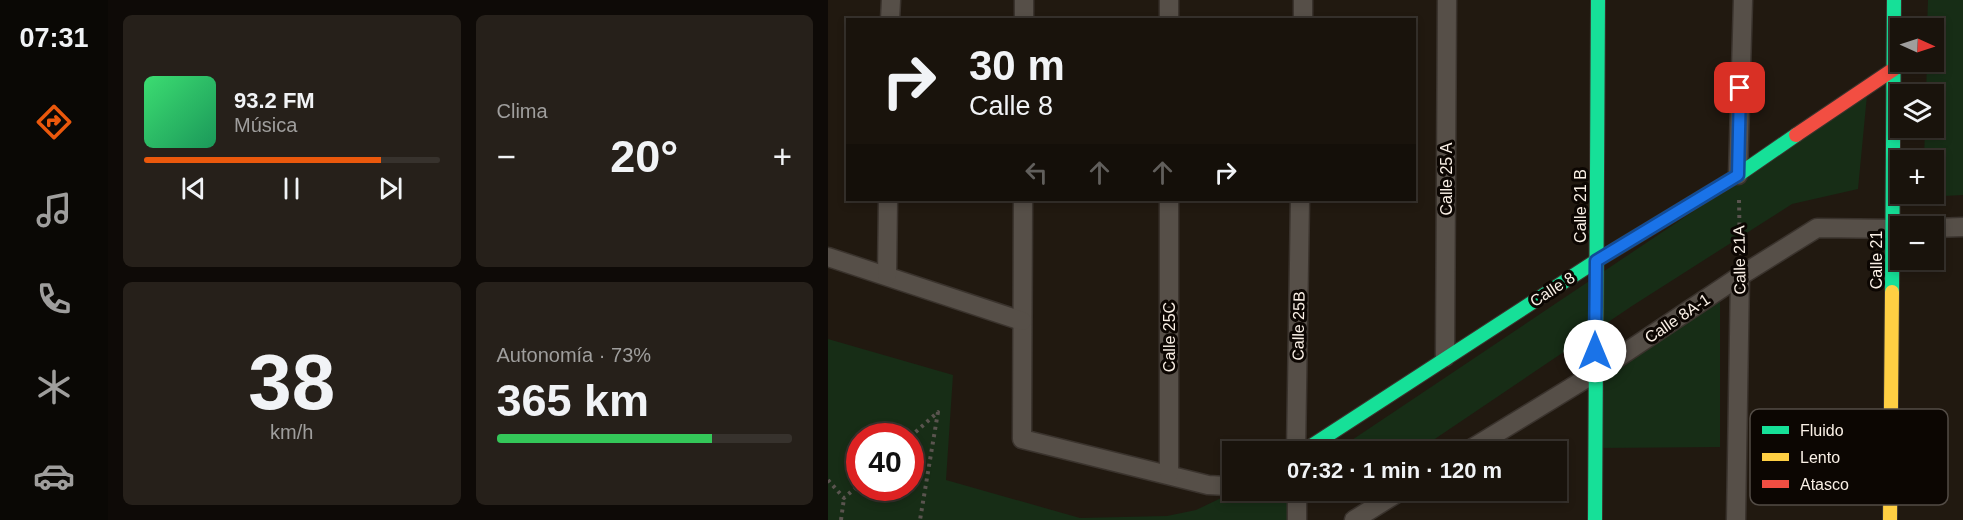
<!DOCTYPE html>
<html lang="es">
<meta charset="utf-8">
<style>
body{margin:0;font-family:Helvetica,sans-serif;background:#26201a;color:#f1f3f6;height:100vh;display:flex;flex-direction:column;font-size:22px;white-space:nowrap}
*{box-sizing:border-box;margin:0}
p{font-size:20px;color:#9f9e9d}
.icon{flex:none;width:33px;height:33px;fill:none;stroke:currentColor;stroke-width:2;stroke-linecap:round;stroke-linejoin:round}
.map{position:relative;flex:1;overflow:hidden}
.sheet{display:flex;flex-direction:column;gap:15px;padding:15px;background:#0e0a07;width:720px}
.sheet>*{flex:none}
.banner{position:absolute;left:18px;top:18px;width:570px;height:183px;border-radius:0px;box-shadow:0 3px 9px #0003,0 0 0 2px #37322d;background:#19130c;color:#f1f3f6;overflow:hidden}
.needle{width:39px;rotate:93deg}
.tools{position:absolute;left:1062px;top:18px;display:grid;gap:12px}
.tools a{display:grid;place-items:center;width:54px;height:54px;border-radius:0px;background:#19130c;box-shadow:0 3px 9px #0003,0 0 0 2px #37322d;font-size:30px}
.speed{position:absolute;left:18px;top:423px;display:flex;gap:12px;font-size:30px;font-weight:700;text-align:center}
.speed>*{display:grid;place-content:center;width:78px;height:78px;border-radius:50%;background:#19130c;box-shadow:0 3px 9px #0003,0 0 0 2px #37322d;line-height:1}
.speed .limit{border:9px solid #d22;background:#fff;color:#111}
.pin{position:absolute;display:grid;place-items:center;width:51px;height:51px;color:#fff;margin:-26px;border-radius:12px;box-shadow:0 3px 9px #0006}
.me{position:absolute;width:66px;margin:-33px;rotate:0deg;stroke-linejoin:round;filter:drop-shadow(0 0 4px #0008)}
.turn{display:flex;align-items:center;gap:21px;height:126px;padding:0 24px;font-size:27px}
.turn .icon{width:78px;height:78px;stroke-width:2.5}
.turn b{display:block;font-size:42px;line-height:51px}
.lanes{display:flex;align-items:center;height:57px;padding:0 24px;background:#0003;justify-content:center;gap:30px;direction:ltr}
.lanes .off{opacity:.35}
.big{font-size:45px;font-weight:700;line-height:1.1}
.sheet .widget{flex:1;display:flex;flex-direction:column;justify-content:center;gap:9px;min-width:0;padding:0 21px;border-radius:9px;background:#26201a}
.sheet .dial{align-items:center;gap:0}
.dial b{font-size:78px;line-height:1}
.song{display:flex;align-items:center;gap:18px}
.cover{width:72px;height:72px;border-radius:9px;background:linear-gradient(135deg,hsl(140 70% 55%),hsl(150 70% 35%))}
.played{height:6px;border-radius:3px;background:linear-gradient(90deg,#ea580c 80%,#37322d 80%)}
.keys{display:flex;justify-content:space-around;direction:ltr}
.heat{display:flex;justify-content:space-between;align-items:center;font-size:33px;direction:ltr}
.charge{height:9px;border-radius:4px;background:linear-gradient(90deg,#34c759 73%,#37322d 0)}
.sheet .tiles{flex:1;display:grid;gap:15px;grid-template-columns:repeat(2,1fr)}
.trip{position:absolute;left:394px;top:441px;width:345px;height:60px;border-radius:0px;background:#19130c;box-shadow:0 3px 9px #0003,0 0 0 2px #37322d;font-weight:700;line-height:60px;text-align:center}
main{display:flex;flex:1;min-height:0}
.tabs{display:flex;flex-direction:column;width:108px;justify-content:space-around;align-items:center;background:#0a0805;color:#9f9e9d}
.tabs .icon{width:42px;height:42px}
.tabs .selected{color:#ea580c}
.tabs b{font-size:27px;color:#f1f3f6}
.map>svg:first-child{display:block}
.green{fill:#172d16;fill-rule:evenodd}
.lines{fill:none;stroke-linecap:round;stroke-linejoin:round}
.street-casing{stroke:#3a332d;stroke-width:21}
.fast-casing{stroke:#3a332d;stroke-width:16}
.slow-casing{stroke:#3a332d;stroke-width:16}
.jam-casing{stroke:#3a332d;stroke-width:16}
.path{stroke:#5a544f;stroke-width:4;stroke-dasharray:3 4.5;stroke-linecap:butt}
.street{stroke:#564f48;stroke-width:18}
.fast{stroke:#16e098;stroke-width:14}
.slow{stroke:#ffcf43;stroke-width:14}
.jam{stroke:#f24e42;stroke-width:14}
.route-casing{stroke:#114b97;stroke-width:15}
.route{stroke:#1a73e8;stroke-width:10}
.labels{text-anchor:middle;stroke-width:6;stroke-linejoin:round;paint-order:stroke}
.street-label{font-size:16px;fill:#faf0e6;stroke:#0c0602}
.key{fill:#0c0602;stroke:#534c46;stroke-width:1.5}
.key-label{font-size:16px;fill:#faf0e6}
</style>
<main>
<nav class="tabs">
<b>07:31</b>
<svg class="icon selected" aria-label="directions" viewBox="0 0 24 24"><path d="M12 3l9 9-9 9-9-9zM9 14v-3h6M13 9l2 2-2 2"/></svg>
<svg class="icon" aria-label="music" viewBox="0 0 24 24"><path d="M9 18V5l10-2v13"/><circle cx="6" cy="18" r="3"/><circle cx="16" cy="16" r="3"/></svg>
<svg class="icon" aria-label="phone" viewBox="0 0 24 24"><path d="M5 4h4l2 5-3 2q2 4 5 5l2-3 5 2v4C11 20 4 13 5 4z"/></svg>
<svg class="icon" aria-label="climate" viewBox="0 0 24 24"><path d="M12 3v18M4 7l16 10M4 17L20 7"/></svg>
<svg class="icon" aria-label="car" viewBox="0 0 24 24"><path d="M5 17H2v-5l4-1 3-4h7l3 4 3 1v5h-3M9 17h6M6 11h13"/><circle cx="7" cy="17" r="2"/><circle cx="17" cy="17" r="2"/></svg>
</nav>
<section class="sheet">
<div class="tiles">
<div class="widget">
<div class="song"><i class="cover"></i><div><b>93.2 FM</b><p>Música</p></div></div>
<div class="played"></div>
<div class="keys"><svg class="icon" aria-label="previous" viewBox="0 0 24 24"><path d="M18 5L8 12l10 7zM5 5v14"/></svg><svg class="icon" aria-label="pause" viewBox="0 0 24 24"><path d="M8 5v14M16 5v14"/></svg><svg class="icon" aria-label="next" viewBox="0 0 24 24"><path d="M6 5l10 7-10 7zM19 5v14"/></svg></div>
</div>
<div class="widget"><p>Clima</p>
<div class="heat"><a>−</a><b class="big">20°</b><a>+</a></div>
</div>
<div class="widget dial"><b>38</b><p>km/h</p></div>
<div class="widget"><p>Autonomía · 73%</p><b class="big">365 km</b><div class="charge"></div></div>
</div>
</section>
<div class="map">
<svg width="1135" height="520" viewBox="0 0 1135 520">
<rect width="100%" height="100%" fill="#211910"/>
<!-- green -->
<g class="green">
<path d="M1100,0H1135V195L1096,197V194H1106V160H1096L1097,128H1106V94H1098L1099,62H1106V28H1099Z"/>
<path d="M1039,95L1030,189L964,204L804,306L589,451L506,452Z"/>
<path d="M892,297V447L768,448V376Z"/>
<path d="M0,339L125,375L118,480L252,518L339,516L368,510L410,490L462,491L461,520H0ZM32,436H82V488H32Z"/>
</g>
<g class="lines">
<!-- street casing -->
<g class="street-casing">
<g id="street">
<path d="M62,20L63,0"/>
<path d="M196,20V0"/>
<path d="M341,20V0"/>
<path d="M475,20V0"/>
<path d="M910,175L915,0"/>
<path d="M195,200L194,439L380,485L399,486L405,483"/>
<path d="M1106,228L1135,227"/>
<path d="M0,257L194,321"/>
<path d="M59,276L60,200"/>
<path d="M617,357L619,0"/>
<path d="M468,452L472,200"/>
<path d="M638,452L767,373L912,276L989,228L1072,229"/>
<path d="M341,474V200"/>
<path d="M469,520V490"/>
<path d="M526,520L574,490"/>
<path d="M908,520L912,276"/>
</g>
</g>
<!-- fast casing -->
<g class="fast-casing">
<g id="fast">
<path d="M1064,292L1066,0"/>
<path d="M474,452L768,261L910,175L968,135"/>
<path d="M767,520L770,0"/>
</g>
</g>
<!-- slow casing -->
<g class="slow-casing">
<path id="slow" d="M1062,520L1064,292"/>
</g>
<!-- jam casing -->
<g class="jam-casing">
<path id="jam" d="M968,135L1066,69"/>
</g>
<!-- path -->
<g class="path">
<path d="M911,200L912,255"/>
<path d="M82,437L110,412L92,520"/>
<path d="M0,480L16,498L32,484"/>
<path d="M13,520L16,498"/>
</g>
<!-- street -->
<use href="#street" class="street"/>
<!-- fast -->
<use href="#fast" class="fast"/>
<!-- slow -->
<use href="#slow" class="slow"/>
<!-- jam -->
<use href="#jam" class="jam"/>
</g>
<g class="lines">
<!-- route casing -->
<g class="route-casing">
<path id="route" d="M767,351L768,261L910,175L912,88"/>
</g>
<!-- route -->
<use href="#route" class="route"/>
</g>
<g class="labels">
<!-- street labels -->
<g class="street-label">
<text transform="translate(618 179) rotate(-90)" y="6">Calle 25 A</text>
<text transform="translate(752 206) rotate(-90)" y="6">Calle 21 B</text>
<text transform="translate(911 260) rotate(-91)" y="6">Calle 21A</text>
<text transform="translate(1048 260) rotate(-90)" y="6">Calle 21</text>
<text transform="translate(724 289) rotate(-33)" y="6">Calle 8</text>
<text transform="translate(849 318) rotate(-34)" y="6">Calle 8A-1</text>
<text transform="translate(470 326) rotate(-89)" y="6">Calle 25B</text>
<text transform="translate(341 337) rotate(-90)" y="6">Calle 25C</text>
</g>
</g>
<!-- legend -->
<rect x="922" y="409" width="198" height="96" rx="9" class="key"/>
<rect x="934" y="426" width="27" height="8" fill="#16e098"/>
<rect x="934" y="453" width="27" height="8" fill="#ffcf43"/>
<rect x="934" y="480" width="27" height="8" fill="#f24e42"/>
<g class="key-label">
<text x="972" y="436">Fluido</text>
<text x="972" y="463">Lento</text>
<text x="972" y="490">Atasco</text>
</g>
</svg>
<div class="tools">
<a><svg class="needle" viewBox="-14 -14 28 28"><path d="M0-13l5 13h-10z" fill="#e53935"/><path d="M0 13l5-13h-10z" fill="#9f9e9d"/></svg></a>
<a><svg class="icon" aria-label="layers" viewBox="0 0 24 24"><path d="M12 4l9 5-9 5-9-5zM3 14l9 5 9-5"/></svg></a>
<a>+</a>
<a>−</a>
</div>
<div class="speed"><div class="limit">40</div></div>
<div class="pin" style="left:912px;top:88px;background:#d93025"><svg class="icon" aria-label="arrive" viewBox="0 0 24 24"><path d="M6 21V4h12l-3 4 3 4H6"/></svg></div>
<svg class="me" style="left:767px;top:351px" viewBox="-20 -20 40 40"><circle r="19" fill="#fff"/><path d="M0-13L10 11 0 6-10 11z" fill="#1a73e8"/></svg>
<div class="trip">07:32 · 1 min · 120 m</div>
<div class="banner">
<div class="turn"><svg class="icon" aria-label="right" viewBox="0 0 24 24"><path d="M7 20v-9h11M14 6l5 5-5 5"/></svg><div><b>30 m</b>Calle 8</div></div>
<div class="lanes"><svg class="icon off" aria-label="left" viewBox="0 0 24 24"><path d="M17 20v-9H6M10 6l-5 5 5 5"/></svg><svg class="icon off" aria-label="ahead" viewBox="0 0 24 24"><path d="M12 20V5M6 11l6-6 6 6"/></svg><svg class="icon off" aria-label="ahead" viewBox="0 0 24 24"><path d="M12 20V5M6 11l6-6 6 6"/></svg><svg class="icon" aria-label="right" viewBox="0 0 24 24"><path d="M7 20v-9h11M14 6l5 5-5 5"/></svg></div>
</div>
</div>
</main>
